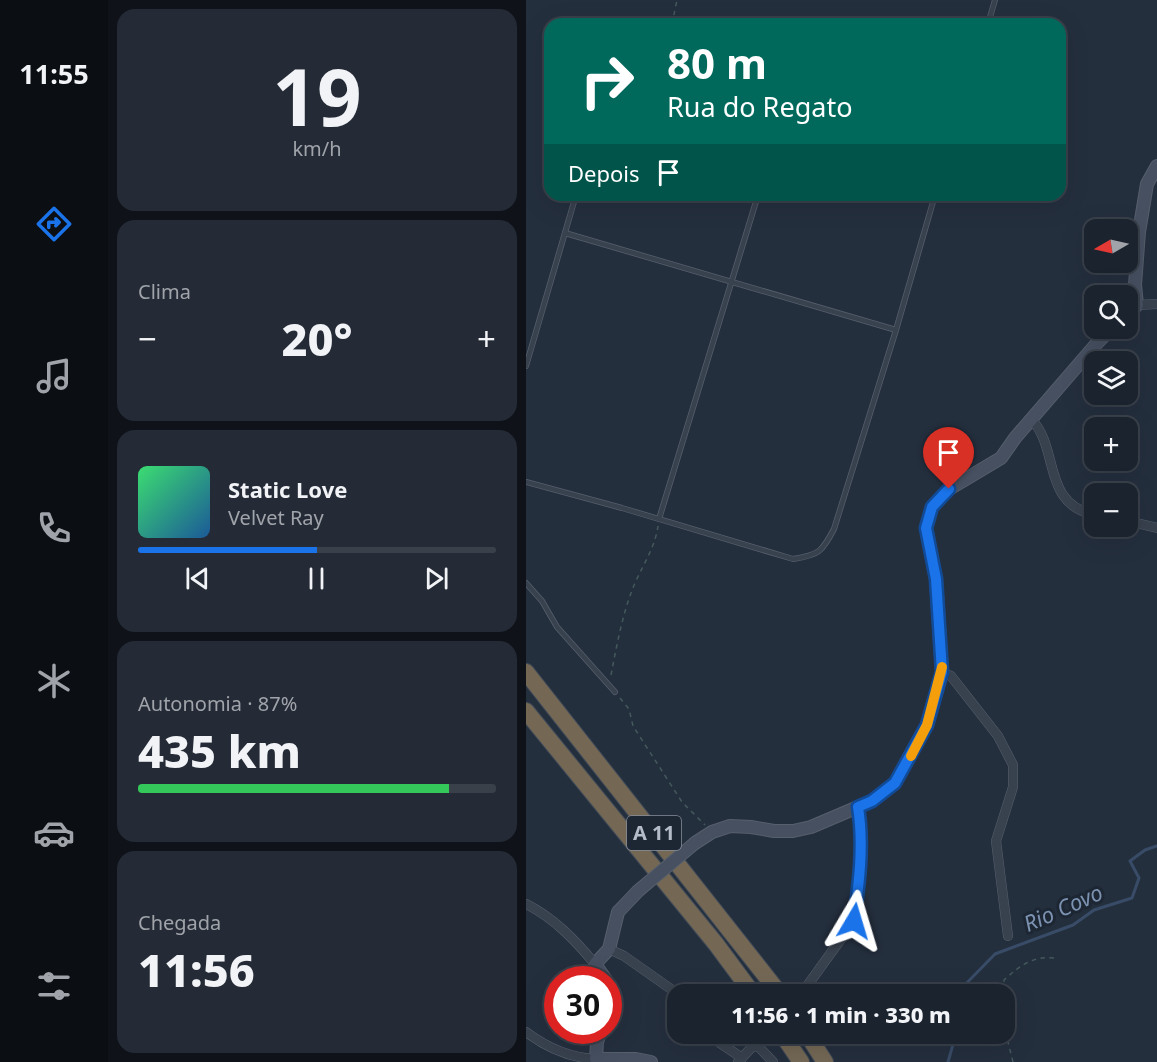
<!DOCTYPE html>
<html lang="pt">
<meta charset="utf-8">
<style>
body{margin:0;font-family:"Noto Sans",sans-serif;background:#242b36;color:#f1f3f6;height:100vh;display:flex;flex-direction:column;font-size:22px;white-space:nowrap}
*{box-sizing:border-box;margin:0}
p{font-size:20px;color:#a0a4aa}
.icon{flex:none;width:33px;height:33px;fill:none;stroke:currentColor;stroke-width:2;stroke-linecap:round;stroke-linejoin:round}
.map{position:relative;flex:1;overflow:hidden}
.panel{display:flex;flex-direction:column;gap:9px;padding:9px;background:#0f1319;width:418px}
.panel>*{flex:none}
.hud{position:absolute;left:18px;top:18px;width:522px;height:183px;border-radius:18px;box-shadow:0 6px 24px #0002,0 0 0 2px #39404a;background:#00695c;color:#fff;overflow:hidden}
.needle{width:39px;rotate:261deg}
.controls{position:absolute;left:558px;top:219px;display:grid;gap:12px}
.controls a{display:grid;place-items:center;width:54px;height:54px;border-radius:12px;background:#1b232e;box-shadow:0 6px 24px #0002,0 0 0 2px #39404a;font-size:30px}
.speed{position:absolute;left:18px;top:966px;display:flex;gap:12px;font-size:30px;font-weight:700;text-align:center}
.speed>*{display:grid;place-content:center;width:78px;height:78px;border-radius:50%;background:#1b232e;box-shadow:0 6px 24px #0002,0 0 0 2px #39404a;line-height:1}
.speed .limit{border:9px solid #d22;background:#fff;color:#111}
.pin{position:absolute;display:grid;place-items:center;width:51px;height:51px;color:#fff;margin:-62px -26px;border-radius:50% 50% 50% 0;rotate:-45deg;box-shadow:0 0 6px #0007}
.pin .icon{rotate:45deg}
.me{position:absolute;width:66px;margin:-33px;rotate:7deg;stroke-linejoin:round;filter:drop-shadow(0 0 4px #0008)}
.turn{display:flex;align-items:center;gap:21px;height:126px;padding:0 24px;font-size:27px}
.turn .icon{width:78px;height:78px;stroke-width:2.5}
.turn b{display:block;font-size:42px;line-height:51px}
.then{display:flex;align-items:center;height:57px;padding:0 24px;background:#0003;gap:12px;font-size:22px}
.big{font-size:45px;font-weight:800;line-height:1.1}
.panel .card{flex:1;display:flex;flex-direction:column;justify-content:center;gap:9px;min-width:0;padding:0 21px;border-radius:18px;background:#242b36}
.panel .dial{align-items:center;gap:0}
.dial b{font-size:78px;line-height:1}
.song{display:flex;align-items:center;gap:18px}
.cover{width:72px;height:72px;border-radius:9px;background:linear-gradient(135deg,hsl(140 70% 55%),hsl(210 70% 35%))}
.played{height:6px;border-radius:3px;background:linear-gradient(90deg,#1a73e8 50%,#39404a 50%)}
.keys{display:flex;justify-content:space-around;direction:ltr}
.heat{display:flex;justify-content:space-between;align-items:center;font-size:33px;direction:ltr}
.charge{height:9px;border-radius:4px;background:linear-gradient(90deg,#34c759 87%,#39404a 0)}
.trip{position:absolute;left:141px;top:984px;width:348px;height:60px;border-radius:18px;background:#1b232e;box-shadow:0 6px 24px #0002,0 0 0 2px #39404a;font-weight:800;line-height:60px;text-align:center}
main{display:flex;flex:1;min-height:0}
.tabs{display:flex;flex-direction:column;width:108px;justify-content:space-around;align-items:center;background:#0b0e12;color:#a0a4aa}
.tabs .icon{width:42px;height:42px}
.tabs .active{color:#1a73e8}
.tabs b{font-size:27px;color:#f1f3f6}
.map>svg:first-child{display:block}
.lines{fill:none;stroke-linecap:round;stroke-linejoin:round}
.stream{stroke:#394c67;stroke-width:3}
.lane-casing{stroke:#565f6c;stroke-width:6}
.street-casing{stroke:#565f6c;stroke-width:10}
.secondary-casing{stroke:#565f6c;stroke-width:14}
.highway-casing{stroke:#434c59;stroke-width:18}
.path{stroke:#44595c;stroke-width:1.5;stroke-dasharray:4.5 4.5;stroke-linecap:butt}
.lane{stroke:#38414e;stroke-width:4.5}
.street{stroke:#38414e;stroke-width:9}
.secondary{stroke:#465061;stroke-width:12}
.highway{stroke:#746855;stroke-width:16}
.secondary-bridge-casing{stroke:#565f6c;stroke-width:14;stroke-linecap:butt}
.secondary-bridge{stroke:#465061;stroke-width:12}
.route-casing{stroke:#114b97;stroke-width:15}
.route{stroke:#1a73e8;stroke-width:10}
.slow{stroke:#f59e0b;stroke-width:10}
.labels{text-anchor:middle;stroke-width:6;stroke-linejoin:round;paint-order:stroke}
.shield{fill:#1d2633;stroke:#878f9c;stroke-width:1.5}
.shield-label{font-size:20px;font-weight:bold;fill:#b4bcc9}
.water-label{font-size:22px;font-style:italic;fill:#7c92b1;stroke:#1d2633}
</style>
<main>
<nav class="tabs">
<b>11:55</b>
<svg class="icon active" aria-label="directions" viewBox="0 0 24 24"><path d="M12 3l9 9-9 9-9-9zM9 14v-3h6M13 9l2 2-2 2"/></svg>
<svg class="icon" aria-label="music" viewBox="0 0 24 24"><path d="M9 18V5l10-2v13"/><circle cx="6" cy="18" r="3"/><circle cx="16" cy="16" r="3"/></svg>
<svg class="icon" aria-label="phone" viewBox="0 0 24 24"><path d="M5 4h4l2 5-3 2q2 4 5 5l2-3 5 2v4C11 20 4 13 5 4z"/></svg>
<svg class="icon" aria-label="climate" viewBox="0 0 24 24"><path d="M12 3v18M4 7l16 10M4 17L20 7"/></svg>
<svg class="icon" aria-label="car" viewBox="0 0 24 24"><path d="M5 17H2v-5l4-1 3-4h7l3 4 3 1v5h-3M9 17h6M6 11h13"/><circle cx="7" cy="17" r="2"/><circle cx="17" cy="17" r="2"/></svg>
<svg class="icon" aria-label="filters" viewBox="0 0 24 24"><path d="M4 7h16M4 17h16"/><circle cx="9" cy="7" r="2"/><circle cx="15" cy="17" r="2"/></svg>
</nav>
<section class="panel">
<div class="card dial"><b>19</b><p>km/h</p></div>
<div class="card"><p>Clima</p>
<div class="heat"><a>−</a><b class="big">20°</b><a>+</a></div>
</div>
<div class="card">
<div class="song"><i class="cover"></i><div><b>Static Love</b><p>Velvet Ray</p></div></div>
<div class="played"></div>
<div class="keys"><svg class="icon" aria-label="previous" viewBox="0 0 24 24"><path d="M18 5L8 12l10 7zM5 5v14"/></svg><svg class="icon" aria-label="pause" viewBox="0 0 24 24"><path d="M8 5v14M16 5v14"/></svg><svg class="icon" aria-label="next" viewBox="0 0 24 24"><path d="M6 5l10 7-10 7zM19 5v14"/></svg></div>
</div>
<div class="card"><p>Autonomia · 87%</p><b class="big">435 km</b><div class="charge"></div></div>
<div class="card"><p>Chegada</p><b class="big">11:56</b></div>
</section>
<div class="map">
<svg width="631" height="1062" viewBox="0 0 631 1062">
<rect width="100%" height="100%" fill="#242f3e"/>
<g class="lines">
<!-- stream -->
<g class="stream">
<path d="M430,994L469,954L547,925L568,910L606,898L613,878L604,861L619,850L631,846"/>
<path d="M422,1062L430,1034"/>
</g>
<!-- lane casing -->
<g class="lane-casing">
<g id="lane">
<path d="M462,24L469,0"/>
<path d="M39,233L370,330"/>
<path d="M0,366L50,195"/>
<path d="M0,482L96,508L267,559C293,555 296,552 308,529L370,330L409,195"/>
<path d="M133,519L232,195"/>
<path d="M0,583L16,601L31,627L89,692"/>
</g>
</g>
<!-- street casing -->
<g class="street-casing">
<g id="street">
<path d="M611,305L631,304"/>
<path d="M505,419C534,448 515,503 568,515"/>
<path d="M602,521L631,528"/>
<path d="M416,672L425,676L472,736L487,765V787L470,841L482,936"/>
<path d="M0,904C28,918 49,940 69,964"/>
<path d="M83,949L98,956L152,994"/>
<path d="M281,986L328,921L334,878L335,824L332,807"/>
<path d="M0,1032C20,1047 44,1058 70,1059"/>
<path d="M185,1034L194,1043L216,1058"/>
<path d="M212,1062L226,1047L232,1046L247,1062"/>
</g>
</g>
<!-- secondary casing -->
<g class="secondary-casing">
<g id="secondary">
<path d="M602,314L611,305L609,285L613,232L621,184L631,166"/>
<path d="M169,843L186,832L204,826L225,827L248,831H267L285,827L346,801L369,783L401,725L416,672L410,579L400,528L406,507L423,489L475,458L489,438L572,342L586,328"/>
<path d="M80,980L69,964L83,949L92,912"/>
<path d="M82,984L86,1000L82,1013"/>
<path d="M75,1030L71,1042L70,1059H110L125,1062"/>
</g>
</g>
<!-- highway casing -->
<g class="highway-casing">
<g id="highway">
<path d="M0,672L254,994"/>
<path d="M0,711L190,944L227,994"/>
<path d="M256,1034L275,1062"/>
<path d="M281,1034L299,1062"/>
</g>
</g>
<!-- path -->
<g class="path">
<path d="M146,24L151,0"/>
<path d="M85,675C91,644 97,611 109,583C118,563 129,547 132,526"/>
<path d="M94,698L103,709L107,726L156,802L179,825"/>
<path d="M487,1062L480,1034L478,980C495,965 506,956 529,958"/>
</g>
<!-- lane -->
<use href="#lane" class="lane"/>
<!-- street -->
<use href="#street" class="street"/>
<!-- secondary -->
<use href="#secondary" class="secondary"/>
<!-- highway -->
<use href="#highway" class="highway"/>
<!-- secondary-bridge casing -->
<g class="secondary-bridge-casing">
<path id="secondary-bridge" d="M92,912L112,891L169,843"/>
</g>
<!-- secondary-bridge -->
<use href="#secondary-bridge" class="secondary-bridge"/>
</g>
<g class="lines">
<!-- route casing -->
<g class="route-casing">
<path id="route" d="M328,921C333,883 338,845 332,807L346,801L369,783L401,725L416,672L410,579L400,528L406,507L423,489"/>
</g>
<!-- route -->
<use href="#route" class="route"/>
<!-- slow -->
<path class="slow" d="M385,756L401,725L416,667"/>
</g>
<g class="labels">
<!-- shield labels -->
<rect class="shield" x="101" y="816" width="54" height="34" rx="4.5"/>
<g class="shield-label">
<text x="128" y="840">A 11</text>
</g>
<!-- water labels -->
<g class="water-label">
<text transform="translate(537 908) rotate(-24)" y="8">Rio Covo</text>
</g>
</g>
</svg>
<div class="controls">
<a><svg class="needle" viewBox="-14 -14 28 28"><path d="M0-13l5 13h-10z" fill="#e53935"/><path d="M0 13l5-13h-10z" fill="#a0a4aa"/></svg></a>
<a><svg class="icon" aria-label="search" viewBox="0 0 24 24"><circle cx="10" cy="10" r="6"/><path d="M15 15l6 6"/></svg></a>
<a><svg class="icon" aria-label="layers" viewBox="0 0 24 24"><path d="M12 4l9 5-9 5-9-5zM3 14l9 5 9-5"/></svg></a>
<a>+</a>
<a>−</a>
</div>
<div class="speed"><div class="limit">30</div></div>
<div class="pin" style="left:423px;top:489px;background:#d93025"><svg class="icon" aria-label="arrive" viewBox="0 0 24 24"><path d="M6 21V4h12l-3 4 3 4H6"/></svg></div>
<svg class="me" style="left:328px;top:921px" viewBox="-20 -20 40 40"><path d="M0-17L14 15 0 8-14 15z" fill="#1a73e8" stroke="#fff" stroke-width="4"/></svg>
<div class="trip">11:56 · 1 min · 330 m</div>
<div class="hud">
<div class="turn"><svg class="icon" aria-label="right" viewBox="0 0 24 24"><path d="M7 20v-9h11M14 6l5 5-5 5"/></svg><div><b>80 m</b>Rua do Regato</div></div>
<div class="then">Depois<svg class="icon" aria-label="arrive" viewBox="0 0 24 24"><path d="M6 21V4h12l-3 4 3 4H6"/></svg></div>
</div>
</div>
</main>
